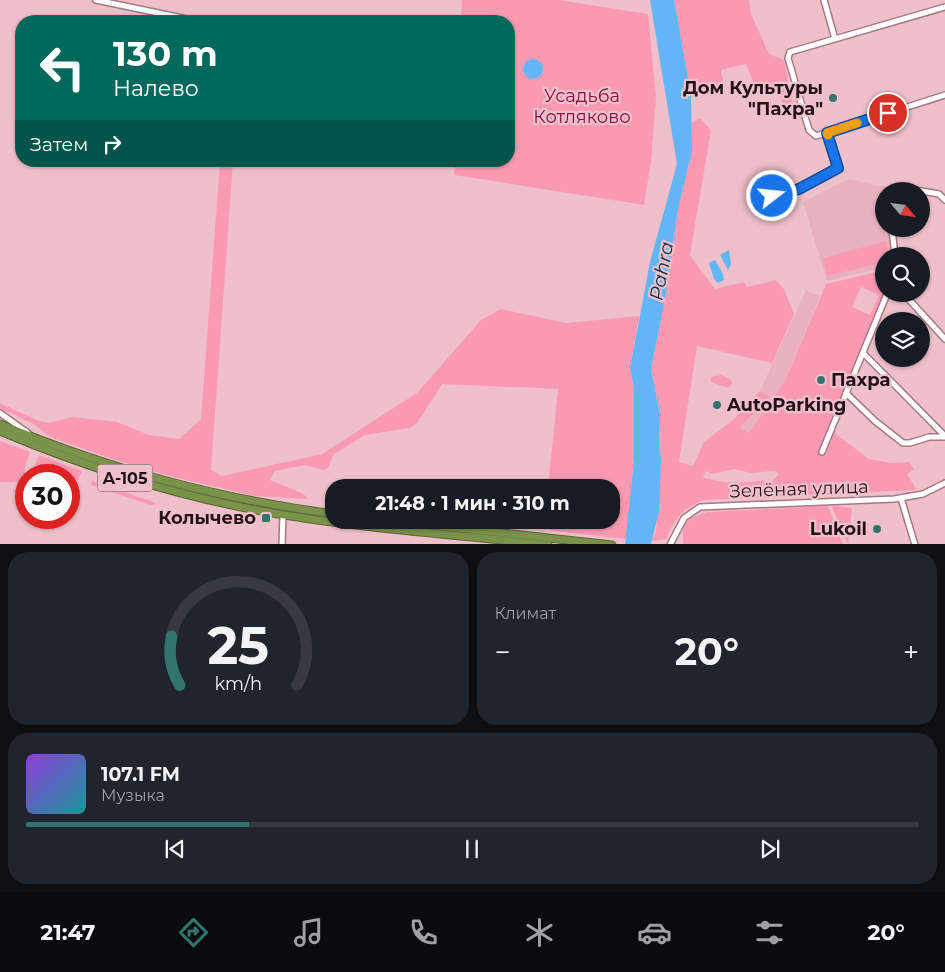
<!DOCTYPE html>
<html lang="ru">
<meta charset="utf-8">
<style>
body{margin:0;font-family:Montserrat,sans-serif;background:#20242c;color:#f1f3f6;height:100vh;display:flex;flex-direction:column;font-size:19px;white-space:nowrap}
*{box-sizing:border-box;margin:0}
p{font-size:16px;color:#9ea1a6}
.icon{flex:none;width:28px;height:28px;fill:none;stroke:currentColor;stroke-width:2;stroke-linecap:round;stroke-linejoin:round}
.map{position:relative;height:544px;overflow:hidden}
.drawer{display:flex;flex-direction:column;gap:8px;padding:8px;background:#0d0f14;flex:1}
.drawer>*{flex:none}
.top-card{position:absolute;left:15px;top:15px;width:500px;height:152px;border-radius:20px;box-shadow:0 1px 4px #0004;background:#00695c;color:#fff;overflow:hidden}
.needle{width:32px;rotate:119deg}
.controls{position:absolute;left:875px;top:182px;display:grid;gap:10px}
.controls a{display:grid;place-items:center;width:55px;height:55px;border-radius:50%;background:#171b24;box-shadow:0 1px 4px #0004;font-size:25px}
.speed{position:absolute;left:15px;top:464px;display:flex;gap:10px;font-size:25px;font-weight:700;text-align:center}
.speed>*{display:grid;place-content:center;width:65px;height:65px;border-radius:50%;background:#171b24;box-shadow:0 1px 4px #0004;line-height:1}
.speed .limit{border:8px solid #d22;background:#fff;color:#111}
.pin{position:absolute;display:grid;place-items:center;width:42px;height:42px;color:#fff;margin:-21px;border:2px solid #fff;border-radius:50%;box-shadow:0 1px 5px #0007}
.me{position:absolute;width:55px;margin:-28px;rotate:74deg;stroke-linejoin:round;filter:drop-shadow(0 0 4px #0008)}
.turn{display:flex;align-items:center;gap:18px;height:105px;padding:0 15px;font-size:22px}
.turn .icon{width:65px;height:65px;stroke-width:2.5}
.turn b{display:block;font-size:35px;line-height:42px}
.then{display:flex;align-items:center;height:48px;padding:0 15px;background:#0003;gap:10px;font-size:19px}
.big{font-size:38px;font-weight:700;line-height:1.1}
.drawer .tile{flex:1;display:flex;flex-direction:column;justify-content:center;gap:8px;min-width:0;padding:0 18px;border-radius:20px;background:#20242c}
.drawer .dial{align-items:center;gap:0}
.dial svg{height:130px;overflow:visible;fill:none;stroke:#363941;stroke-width:7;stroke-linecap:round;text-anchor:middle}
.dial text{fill:#f1f3f6;stroke:none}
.song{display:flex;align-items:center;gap:15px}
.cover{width:60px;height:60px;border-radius:8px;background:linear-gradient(135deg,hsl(270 70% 55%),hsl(180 70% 35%))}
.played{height:5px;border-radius:2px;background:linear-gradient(90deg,#30766d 25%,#363941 25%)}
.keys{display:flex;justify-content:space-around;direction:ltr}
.heat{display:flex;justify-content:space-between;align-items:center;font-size:28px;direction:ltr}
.drawer .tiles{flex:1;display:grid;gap:8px;grid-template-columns:1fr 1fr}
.tile:last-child{grid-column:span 2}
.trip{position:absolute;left:325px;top:479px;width:295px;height:50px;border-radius:20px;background:#171b24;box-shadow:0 1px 4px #0004;font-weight:700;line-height:50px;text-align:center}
.tab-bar{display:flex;height:80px;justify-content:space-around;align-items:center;background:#090b0e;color:#9ea1a6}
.tab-bar .icon{width:35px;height:35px}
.tab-bar .active{color:#30766d}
.tab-bar b{font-size:22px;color:#f1f3f6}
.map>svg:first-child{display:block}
.built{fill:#e8b1bd}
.green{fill:#fa9ab2;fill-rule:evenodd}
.water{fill:#62b5f6}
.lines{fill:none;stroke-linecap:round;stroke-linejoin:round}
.minor-casing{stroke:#a57983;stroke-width:8}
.highway-casing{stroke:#5c6639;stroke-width:9}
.minor{stroke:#fff;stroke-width:5}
.highway{stroke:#7b924b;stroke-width:7}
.route-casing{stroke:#114b97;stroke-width:12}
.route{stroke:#1a73e8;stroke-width:9}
.slow{stroke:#f59e0b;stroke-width:9}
.poi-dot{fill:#30766d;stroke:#f0c0ca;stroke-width:2}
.labels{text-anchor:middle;stroke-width:4.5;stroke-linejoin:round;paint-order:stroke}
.shield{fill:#f0c0ca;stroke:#60474d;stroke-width:1}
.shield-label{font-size:16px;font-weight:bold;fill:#231317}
.poi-label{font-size:18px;font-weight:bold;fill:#231317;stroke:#f0c0ca;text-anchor:end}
.park-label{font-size:18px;fill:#870e40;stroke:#f0c0ca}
.street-label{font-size:18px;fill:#231317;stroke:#f0c0ca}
.water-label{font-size:19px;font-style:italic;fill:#0b2f48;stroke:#f0c0ca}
</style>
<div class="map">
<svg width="945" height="545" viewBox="0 0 945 545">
<rect width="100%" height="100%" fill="#f0c0ca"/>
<!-- built -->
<g class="built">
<path d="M848,179L890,188V191H884V229H889L893,256H884V267L827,281L803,202Z"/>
<path d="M806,290L820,296L785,381L749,433L738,428L769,397L760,391Z"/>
</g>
<!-- green -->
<g class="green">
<path d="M462,0H559L648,14L656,98L651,162L644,205L454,175L455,161H509V21H461Z"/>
<path d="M674,0H749L751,14L769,54L784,60L793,104L784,109L781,96L759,82L754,84L746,64L721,70L725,92L691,96Z"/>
<path d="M700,118L711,130L690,255L715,289L744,282L747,287L776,280L784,289L794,314L772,363L697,346L679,462L693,466L704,442L734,419L760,391L769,397L739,428L749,433L785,381L826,284L884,270V294H888L832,431L869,459L892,463L909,462L914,469L907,474L917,490L704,500C681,510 676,516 666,539L652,541L656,531L661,459L659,445L660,414L651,369L667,288L678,208L692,151L691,123ZM861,287L879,295L870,315L852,307ZM734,469L751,473L775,471L779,474L771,482C760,479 761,481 752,482C737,483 718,483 703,477L706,471L712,474Z"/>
<path d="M220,161H233L211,470L222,476L322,454L417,393L481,320L501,309L566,323L639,316L630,368L634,388V461L626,539L552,531L546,527V520H611V488L548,487L558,389L442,384L418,422L410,428L365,435L334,454L328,468L324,470L305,465L275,471L270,480L302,493L309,499L255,496L173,477L112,459L50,437L35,425L0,408V403L39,421L49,423L73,417L117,422L149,435L179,439L201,419Z"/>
<path d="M886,241L890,256H884V262L827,276L823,258Z"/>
<path d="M721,375L731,380L732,384L728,388L711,382V377Z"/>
<path d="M0,441L30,452L24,470L26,482H0Z"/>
<path d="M39,455L82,471L78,480L69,477V475H39L35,464Z"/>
<path d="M92,481L151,501L157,504L150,505L91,485Z"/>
<path d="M828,506L843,544H683V526L691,518L707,512Z"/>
<path d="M834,506L852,508L848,544L832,507Z"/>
</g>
<!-- water -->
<g class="water">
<path d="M650,0H674L691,96L692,151L678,208L667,288L651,369L660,414L659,445L661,459L659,511L651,544L625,545L634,461V388L630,368L650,262L677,164Z"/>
<circle cx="533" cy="69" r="10"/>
<path d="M729,250L731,264L728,270L720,255Z"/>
<path d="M715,260L723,274L724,280L718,283L714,279L709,263Z"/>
</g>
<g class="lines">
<!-- minor casing -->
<g class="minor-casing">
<g id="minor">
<path d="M96,0L197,21"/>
<path d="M824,0L835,39"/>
<path d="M945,7L790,52L788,58L809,130L816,136L945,95"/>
<path d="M903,191L904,188L939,194L945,200"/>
<path d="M772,196L799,189L838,168L827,133"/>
<path d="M892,229L895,256"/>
<path d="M904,294L945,339"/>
<path d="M864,354L945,436"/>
<path d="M846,393L875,421L903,443H910L929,437H945"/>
<path d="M0,413L28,433"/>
<path d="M822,452L887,294"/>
<path d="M901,498L915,545"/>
<path d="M282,545L283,515"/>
<path d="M670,545L684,518L700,507L894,499L923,494L945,483"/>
</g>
</g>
<!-- highway casing -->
<g class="highway-casing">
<g id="highway">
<path d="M0,424C112,470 214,498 334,514"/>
<path d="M0,431C83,466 167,493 256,510C352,528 451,534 548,545"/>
<path d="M384,520L612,545"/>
</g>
</g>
<!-- minor -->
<use href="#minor" class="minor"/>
<!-- highway -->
<use href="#highway" class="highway"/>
</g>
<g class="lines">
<!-- route casing -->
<g class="route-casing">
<path id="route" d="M772,196L799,189L838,168L827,133L888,113"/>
</g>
<!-- route -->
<use href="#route" class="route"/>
<!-- slow -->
<path class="slow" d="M828,135L827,133L857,123"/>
</g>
<!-- markers -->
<g class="poi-dot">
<circle cx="833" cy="98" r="5"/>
<circle cx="821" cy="380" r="5"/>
<circle cx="717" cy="405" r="5"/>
<rect x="261" y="513" width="10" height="10" rx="2.5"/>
<circle cx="877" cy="529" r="5"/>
</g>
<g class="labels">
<!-- shield labels -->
<rect class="shield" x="97.5" y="464.5" width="55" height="27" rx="4"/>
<g class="shield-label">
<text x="125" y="484">А-105</text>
</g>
<!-- poi labels -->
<g class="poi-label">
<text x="823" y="94">Дом Культуры<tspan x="823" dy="21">"Пахра"</tspan></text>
<text x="831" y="386" text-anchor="start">Пахра</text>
<text x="727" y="411" text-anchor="start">AutoParking</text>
<text x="256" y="524">Колычево</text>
<text x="867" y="535">Lukoil</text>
</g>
<!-- park labels -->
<g class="park-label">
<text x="582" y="102">Усадьба<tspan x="582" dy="21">Котляково</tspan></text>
</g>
<!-- street labels -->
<g class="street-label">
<text transform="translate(799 489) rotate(-2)" y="6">Зелёная улица</text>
</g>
<!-- water labels -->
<g class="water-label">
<text transform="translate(661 271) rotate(-79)" y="7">Pahra</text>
</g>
</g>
</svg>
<div class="controls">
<a><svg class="needle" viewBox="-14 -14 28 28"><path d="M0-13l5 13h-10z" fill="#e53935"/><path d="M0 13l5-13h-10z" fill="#9ea1a6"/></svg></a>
<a><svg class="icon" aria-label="search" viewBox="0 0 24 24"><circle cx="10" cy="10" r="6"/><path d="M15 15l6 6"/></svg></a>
<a><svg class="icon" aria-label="layers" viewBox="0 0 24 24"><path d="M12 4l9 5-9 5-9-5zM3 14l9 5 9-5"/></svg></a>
</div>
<div class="speed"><div class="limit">30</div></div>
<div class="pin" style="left:888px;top:113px;background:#d93025"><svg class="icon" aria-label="arrive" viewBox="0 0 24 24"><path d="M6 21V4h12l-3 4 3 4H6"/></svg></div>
<svg class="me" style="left:772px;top:196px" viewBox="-20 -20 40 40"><circle r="17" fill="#1a73e8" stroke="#fff" stroke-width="3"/><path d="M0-11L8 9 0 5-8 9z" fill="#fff"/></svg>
<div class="trip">21:48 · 1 мин · 310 m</div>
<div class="top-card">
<div class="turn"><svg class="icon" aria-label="left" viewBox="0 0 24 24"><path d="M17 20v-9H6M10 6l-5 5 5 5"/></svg><div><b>130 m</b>Налево</div></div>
<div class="then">Затем<svg class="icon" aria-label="right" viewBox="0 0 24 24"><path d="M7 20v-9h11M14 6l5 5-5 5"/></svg></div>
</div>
</div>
<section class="drawer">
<div class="tiles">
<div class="tile dial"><svg viewBox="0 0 100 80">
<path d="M14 69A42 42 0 1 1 86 69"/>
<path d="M14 69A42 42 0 0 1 9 39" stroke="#30766d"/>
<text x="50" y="56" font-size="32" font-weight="700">25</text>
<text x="50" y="72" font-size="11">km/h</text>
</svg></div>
<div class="tile"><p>Климат</p>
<div class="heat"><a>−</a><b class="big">20°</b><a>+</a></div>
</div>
<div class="tile">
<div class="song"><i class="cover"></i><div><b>107.1 FM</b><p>Музыка</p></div></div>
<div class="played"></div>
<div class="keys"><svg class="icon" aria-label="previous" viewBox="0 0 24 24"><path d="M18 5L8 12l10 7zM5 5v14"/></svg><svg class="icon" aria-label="pause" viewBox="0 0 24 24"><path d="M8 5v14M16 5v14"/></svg><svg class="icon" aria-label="next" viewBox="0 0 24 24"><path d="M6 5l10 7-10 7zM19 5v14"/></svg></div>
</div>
</div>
</section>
<nav class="tab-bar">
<b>21:47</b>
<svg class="icon active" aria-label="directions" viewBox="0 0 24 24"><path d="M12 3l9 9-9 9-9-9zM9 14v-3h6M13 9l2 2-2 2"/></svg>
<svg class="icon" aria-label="music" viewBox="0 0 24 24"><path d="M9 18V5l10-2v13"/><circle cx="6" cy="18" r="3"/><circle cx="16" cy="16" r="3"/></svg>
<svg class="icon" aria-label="phone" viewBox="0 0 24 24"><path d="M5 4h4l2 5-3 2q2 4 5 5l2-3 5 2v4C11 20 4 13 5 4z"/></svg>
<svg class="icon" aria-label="climate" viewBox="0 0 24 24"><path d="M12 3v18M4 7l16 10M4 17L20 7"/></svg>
<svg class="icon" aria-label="car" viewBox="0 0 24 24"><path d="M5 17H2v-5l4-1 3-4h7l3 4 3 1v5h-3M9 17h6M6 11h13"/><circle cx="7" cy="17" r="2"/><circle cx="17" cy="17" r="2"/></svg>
<svg class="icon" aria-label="filters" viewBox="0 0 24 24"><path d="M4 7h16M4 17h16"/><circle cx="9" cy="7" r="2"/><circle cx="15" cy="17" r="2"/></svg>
<b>20°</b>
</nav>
